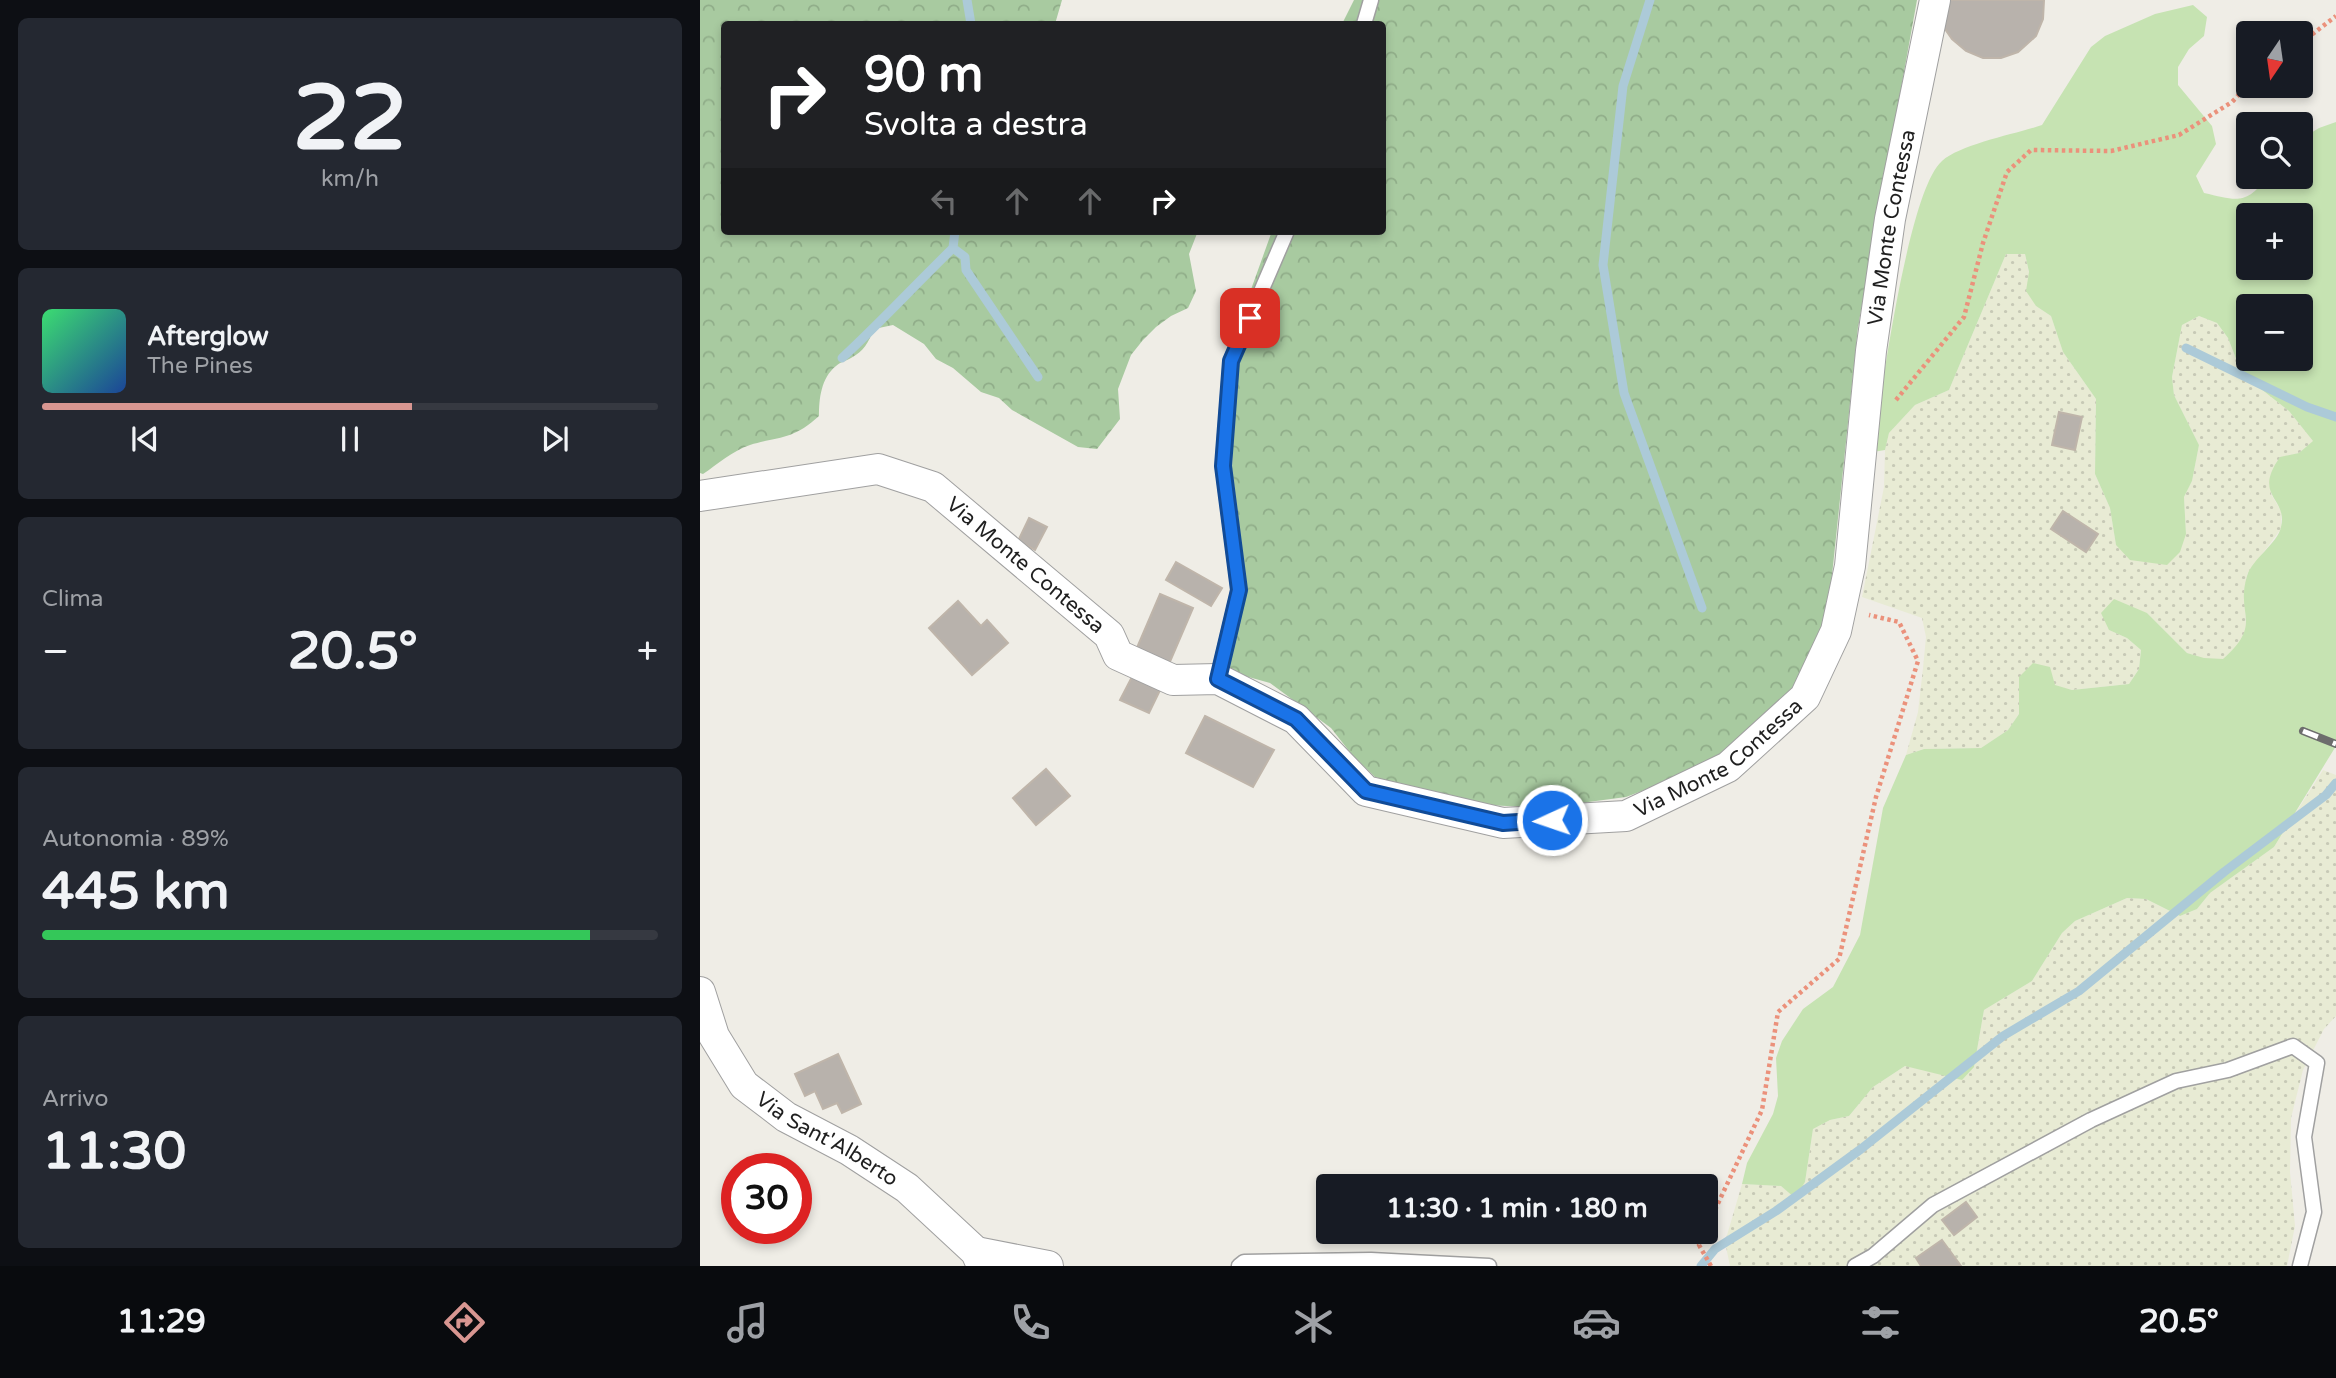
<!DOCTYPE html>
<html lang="it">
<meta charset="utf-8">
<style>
body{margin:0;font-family:"Varela Round",sans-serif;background:#242831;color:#f1f3f6;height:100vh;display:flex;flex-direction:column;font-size:26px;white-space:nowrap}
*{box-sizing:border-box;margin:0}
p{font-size:23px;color:#9ea1a6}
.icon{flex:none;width:38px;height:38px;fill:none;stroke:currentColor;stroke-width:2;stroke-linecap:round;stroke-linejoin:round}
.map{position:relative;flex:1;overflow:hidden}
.sheet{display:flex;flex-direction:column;gap:18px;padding:18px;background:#0d0f14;width:700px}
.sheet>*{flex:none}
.hud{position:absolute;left:21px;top:21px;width:665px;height:214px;border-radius:7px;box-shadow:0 4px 10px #0003;background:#202124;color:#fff;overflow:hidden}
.needle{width:46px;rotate:193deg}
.buttons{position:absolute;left:1536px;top:21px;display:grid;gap:14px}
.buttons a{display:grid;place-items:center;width:77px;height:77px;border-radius:7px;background:#171b24;box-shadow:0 4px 10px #0003;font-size:35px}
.speed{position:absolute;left:21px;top:1153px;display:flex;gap:14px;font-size:35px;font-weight:700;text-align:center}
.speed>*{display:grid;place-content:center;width:91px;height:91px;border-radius:50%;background:#171b24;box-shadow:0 4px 10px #0003;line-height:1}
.speed .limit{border:10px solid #d22;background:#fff;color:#111}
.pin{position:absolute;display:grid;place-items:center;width:60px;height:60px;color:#fff;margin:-30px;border-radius:14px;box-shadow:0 4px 10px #0006}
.me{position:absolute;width:77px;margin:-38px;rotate:267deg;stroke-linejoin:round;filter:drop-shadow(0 0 5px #0008)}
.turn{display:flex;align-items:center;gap:24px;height:147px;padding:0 28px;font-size:32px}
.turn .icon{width:91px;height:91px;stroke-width:2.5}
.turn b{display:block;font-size:49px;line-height:60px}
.lanes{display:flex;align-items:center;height:66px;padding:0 28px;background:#0003;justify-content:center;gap:35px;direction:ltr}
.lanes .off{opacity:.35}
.big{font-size:52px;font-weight:700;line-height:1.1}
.sheet .widget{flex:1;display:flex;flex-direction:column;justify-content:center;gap:10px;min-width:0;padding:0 24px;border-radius:10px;background:#242831}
.sheet .dial{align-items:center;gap:0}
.dial b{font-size:91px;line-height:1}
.song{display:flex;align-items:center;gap:21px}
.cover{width:84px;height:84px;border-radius:10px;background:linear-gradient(135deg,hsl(140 70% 55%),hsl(220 70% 35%))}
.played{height:7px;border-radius:4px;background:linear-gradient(90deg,#d89691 60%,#363941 60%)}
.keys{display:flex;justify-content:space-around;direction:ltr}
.heat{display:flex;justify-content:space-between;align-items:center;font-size:38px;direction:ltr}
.charge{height:10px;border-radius:5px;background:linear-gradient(90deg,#34c759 89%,#363941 0)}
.trip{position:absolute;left:616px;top:1174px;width:402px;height:70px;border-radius:7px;background:#171b24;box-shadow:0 4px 10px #0003;font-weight:700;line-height:70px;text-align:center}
.menu{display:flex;height:112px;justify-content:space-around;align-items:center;background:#090b0e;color:#9ea1a6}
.menu .icon{width:49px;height:49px}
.menu .on{color:#d89691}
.menu b{font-size:32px;color:#f1f3f6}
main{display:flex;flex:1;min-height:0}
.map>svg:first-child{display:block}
.farmland{fill:url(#farmland-dots)}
.grass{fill:#c6e3b2;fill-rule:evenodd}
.forest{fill:url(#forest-crowns)}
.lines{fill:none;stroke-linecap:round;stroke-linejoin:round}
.stream{stroke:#accad8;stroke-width:9}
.building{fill:#b8b2ac;stroke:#bfb5aa;stroke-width:2}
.lane-casing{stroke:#a0a0a0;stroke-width:17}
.street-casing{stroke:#a0a0a0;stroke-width:32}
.path{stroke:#eb917b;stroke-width:4.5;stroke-dasharray:3.5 3.5;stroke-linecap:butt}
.lane{stroke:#fff;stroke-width:14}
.street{stroke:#fff;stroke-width:30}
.rail-casing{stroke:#6d6d6d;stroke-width:8}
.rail{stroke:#fff;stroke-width:5;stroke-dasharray:16;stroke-linecap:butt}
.route-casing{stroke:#114b97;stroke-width:18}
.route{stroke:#1a73e8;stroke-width:12}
.labels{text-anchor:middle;stroke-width:5;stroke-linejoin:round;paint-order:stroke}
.street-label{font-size:21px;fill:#1f1f1f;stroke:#fff}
</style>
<main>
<section class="sheet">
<div class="widget dial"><b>22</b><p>km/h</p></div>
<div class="widget">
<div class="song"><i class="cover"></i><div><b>Afterglow</b><p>The Pines</p></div></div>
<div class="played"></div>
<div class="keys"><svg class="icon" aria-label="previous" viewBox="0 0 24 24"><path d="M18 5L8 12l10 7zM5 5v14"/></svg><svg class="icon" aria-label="pause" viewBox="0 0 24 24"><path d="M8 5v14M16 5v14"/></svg><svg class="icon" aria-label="next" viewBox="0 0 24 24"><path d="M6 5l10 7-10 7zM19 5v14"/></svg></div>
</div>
<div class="widget"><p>Clima</p>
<div class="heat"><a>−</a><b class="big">20.5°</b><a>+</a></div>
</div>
<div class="widget"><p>Autonomia · 89%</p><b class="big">445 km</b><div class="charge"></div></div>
<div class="widget"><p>Arrivo</p><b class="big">11:30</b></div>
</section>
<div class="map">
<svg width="1636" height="1266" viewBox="0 0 1636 1266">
<defs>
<pattern id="farmland-dots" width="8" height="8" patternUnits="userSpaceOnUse" patternTransform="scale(1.75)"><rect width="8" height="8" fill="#e8ebd4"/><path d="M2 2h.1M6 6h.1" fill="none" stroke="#c7c9b6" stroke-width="1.8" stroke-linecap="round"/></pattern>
<pattern id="forest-crowns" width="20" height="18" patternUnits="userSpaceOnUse" patternTransform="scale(1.75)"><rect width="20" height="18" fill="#a8caa0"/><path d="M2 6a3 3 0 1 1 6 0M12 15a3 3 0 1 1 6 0" fill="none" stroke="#90ad89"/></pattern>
</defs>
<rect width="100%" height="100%" fill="#efede6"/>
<!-- farmland -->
<g class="farmland">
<path d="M1306,254H1325L1336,306L1351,316L1363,352L1396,399L1395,474L1410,508L1416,545L1486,534L1484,497L1492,481L1499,445L1474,395L1472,377L1482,325L1499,316L1517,323L1528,338L1542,374L1589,411L1614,442L1599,453L1580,458L1571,494L1581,511V529L1547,574L1545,591L1546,632L1537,647L1523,660L1504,659L1487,653L1447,613L1409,630L1427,638L1441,650L1439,669L1429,684L1372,690L1319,677V714L1308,730L1281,748L1224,749L1206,755L1218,712L1223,668L1226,637L1222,618L1162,597L1184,487L1185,450L1189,433L1215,405L1249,390Z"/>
<path d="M1623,770L1636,775V1016L1624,1029L1603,1070L1591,1118L1590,1172L1595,1226L1587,1266H1030L1025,1242L1042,1184L1081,1186L1095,1197L1105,1182L1113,1129L1130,1120L1149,1116L1173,1087L1205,1066L1274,1067L1284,1010L1332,981L1362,933L1375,921L1427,898L1446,899L1480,916L1497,909L1510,893L1574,847Z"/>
</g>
<!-- grass -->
<path class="grass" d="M1493,5L1507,17L1504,36L1489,49L1478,67V85L1512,126L1516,144L1496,176L1504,193C1536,200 1546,206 1567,177H1601V139L1619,128L1636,122V746L1574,847L1510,893L1497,909L1480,916L1446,899L1427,898L1375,921L1362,933L1332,981L1284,1010L1274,1067L1262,1080L1205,1066L1173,1087L1149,1116L1130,1120L1113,1129L1105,1182L1095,1198L1081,1186L1042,1184L1047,1163L1073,1114L1078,1096L1076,1058L1082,1041L1103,1009L1133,987L1160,935L1183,808L1206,755L1224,749L1281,748L1308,730L1319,714V677L1333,663L1350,667L1355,685L1372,690L1429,684L1439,669L1441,650L1427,638L1409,630L1401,613L1414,599L1447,613L1487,653L1504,658L1523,659C1564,623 1535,615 1547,576C1552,559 1578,543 1581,527C1588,497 1552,497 1580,457L1599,453L1613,441L1589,411L1542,374L1528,338L1517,323L1499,316L1482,325L1472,377L1474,395L1499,445L1492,481L1484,497L1486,534L1480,552L1467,565L1430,560L1416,545L1410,508L1395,474L1396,399L1363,352L1351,316L1336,306L1326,291L1329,272L1325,254H1306L1249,390L1215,405L1189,433L1185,450L1173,452C1180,400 1208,190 1242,161C1261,144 1316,134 1342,125L1391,47L1405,36L1455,14ZM1549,215H1601V268H1549ZM1549,306H1601V359H1549Z"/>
<!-- forest -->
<g class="forest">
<path d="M0,0H362L355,24H24V231H498L489,254L496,291L488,308L471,316L456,327L443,340L431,355L418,389L420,419L397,449L378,447L312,410L299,398L281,392L253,368L236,359L224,344L193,325L174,329C168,343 164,351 151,358C146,361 140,362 136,366C121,378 119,399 119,416C93,440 80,436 50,445C32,451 18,464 3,474L0,473Z"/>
<path d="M654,0H1217L1158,327L1129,604L1112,655L1089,695L1050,733L1003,768L926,797L843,808L787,805L735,794L675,777L653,756L631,728L570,683L527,671L547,587L532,469L535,388L544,309L572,231H682V24H642Z"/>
</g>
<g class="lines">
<!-- stream -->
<g class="stream">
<path d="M267,0L271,24"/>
<path d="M950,0L923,86L903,265L924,393L1002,608"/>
<path d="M255,231L253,248L265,257L266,270L338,377"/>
<path d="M1486,348L1607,407L1636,417"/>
<path d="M142,358C180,323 215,285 253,248"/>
<path d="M1001,1266L1015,1249L1076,1211L1161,1149L1303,1036L1379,991L1524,872L1626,795L1636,783"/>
</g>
</g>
<!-- building -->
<g class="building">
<path d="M1241,0H1344L1343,19L1336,36L1318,52L1301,58H1283L1266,51L1252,39L1245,29L1240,12Z"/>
<path d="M1359,412L1382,417L1375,450L1352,445Z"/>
<path d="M1363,511L1398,534L1386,552L1351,529Z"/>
<path d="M329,518L347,527L335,550L318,541Z"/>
<path d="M476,562L522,588L511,606L466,580Z"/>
<path d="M460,594L493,608L466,671L433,657Z"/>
<path d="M258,601L281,626L287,620L308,643L272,675L229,628Z"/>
<path d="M435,671L463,684L449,713L420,700Z"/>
<path d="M505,716L574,750L553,787L486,753Z"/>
<path d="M346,769L370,796L336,825L313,798Z"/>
<path d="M138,1054L161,1104L142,1113L137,1103L123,1109L115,1091L105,1096L95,1074Z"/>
<path d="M1266,1202L1277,1217L1254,1235L1242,1220Z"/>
<path d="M1242,1240L1261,1266H1221L1216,1258Z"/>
</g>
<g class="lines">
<!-- lane casing -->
<g class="lane-casing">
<g id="lane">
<path d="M664,24L671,0"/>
<path d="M518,679L539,590L523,466L531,361L587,231"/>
<path d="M539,1266L544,1262L671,1260L789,1266"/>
<path d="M1155,1266L1173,1256L1233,1205L1391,1120L1476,1081L1528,1070L1593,1046L1617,1063L1604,1137L1614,1212L1600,1266"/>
</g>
</g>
<!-- street casing -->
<g class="street-casing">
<g id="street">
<path id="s1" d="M0,496L178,469L233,487L409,635L418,655L473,680L518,679L596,719L666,791L803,823L926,816L1028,767L1105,697L1136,631L1150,566L1171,351L1190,219L1235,0"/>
<path id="s2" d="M0,992L14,1036L44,1085L86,1117L149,1150L207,1188L276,1252L282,1266"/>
<path d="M276,1252L348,1266"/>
</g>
</g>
<!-- path -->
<g class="path">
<path d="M1601,43L1636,16"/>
<path d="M1196,400L1264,317L1283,243L1307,172L1331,150L1411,151L1479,135L1532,102L1549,84"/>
<path d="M1006,1229L1062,1110L1078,1012L1139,959L1176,797L1218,661L1199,622L1169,615"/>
<path d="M1005,1232L999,1245L1011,1266"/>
</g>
<!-- lane -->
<use href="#lane" class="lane"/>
<!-- street -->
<use href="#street" class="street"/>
<!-- rail casing -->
<g class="rail-casing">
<path id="rail" d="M1603,731L1636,744"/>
</g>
<!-- rail -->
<use href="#rail" class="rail"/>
</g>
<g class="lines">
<!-- route casing -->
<g class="route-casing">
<path id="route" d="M550,318L531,361L523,466L539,590L518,679L596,719L666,791L803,823L852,820"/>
</g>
<!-- route -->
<use href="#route" class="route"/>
</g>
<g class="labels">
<!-- street labels -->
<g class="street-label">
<text dy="7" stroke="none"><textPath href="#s1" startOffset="1745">Via Monte Contessa</textPath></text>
<text dy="7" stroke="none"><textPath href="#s1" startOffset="359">Via Monte Contessa</textPath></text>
<text dy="7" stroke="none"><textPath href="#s1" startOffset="1157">Via Monte Contessa</textPath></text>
<text dy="7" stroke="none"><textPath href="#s2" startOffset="203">Via Sant'Alberto</textPath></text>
</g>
</g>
</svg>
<div class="buttons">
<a><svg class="needle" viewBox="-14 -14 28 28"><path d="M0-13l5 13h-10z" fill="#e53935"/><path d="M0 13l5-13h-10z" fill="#9ea1a6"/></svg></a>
<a><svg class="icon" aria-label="search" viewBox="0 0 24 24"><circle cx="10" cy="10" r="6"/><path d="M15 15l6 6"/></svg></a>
<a>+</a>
<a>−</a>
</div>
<div class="speed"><div class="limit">30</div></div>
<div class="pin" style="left:550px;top:318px;background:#d93025"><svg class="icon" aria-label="arrive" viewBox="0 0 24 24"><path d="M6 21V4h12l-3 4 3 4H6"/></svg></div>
<svg class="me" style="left:852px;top:820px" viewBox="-20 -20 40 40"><circle r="17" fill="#1a73e8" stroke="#fff" stroke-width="3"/><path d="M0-11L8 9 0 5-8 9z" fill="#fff"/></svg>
<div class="trip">11:30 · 1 min · 180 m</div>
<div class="hud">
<div class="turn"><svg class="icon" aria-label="right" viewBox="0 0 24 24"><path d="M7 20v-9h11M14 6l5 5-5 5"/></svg><div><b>90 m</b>Svolta a destra</div></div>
<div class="lanes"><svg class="icon off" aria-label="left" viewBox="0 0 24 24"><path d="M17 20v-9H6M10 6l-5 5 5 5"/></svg><svg class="icon off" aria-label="ahead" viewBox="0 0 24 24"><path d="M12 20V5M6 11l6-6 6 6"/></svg><svg class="icon off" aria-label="ahead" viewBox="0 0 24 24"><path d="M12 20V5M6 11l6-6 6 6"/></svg><svg class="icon" aria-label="right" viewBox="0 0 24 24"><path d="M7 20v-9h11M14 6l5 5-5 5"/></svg></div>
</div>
</div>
</main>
<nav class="menu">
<b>11:29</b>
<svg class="icon on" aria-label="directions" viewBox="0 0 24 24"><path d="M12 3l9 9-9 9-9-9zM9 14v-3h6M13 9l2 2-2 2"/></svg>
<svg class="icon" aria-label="music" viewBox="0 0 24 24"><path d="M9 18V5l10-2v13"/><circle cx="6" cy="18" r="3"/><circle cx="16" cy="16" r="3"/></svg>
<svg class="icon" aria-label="phone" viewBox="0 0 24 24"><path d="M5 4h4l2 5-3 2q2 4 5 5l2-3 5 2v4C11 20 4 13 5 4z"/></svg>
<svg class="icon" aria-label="climate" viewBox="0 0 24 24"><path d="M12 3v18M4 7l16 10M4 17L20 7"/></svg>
<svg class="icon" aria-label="car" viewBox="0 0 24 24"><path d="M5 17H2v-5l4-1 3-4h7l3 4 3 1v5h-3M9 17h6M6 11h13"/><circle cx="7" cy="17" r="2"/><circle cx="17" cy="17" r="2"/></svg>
<svg class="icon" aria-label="filters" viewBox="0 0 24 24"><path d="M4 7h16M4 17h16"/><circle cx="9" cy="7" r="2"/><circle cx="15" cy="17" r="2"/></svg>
<b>20.5°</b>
</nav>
